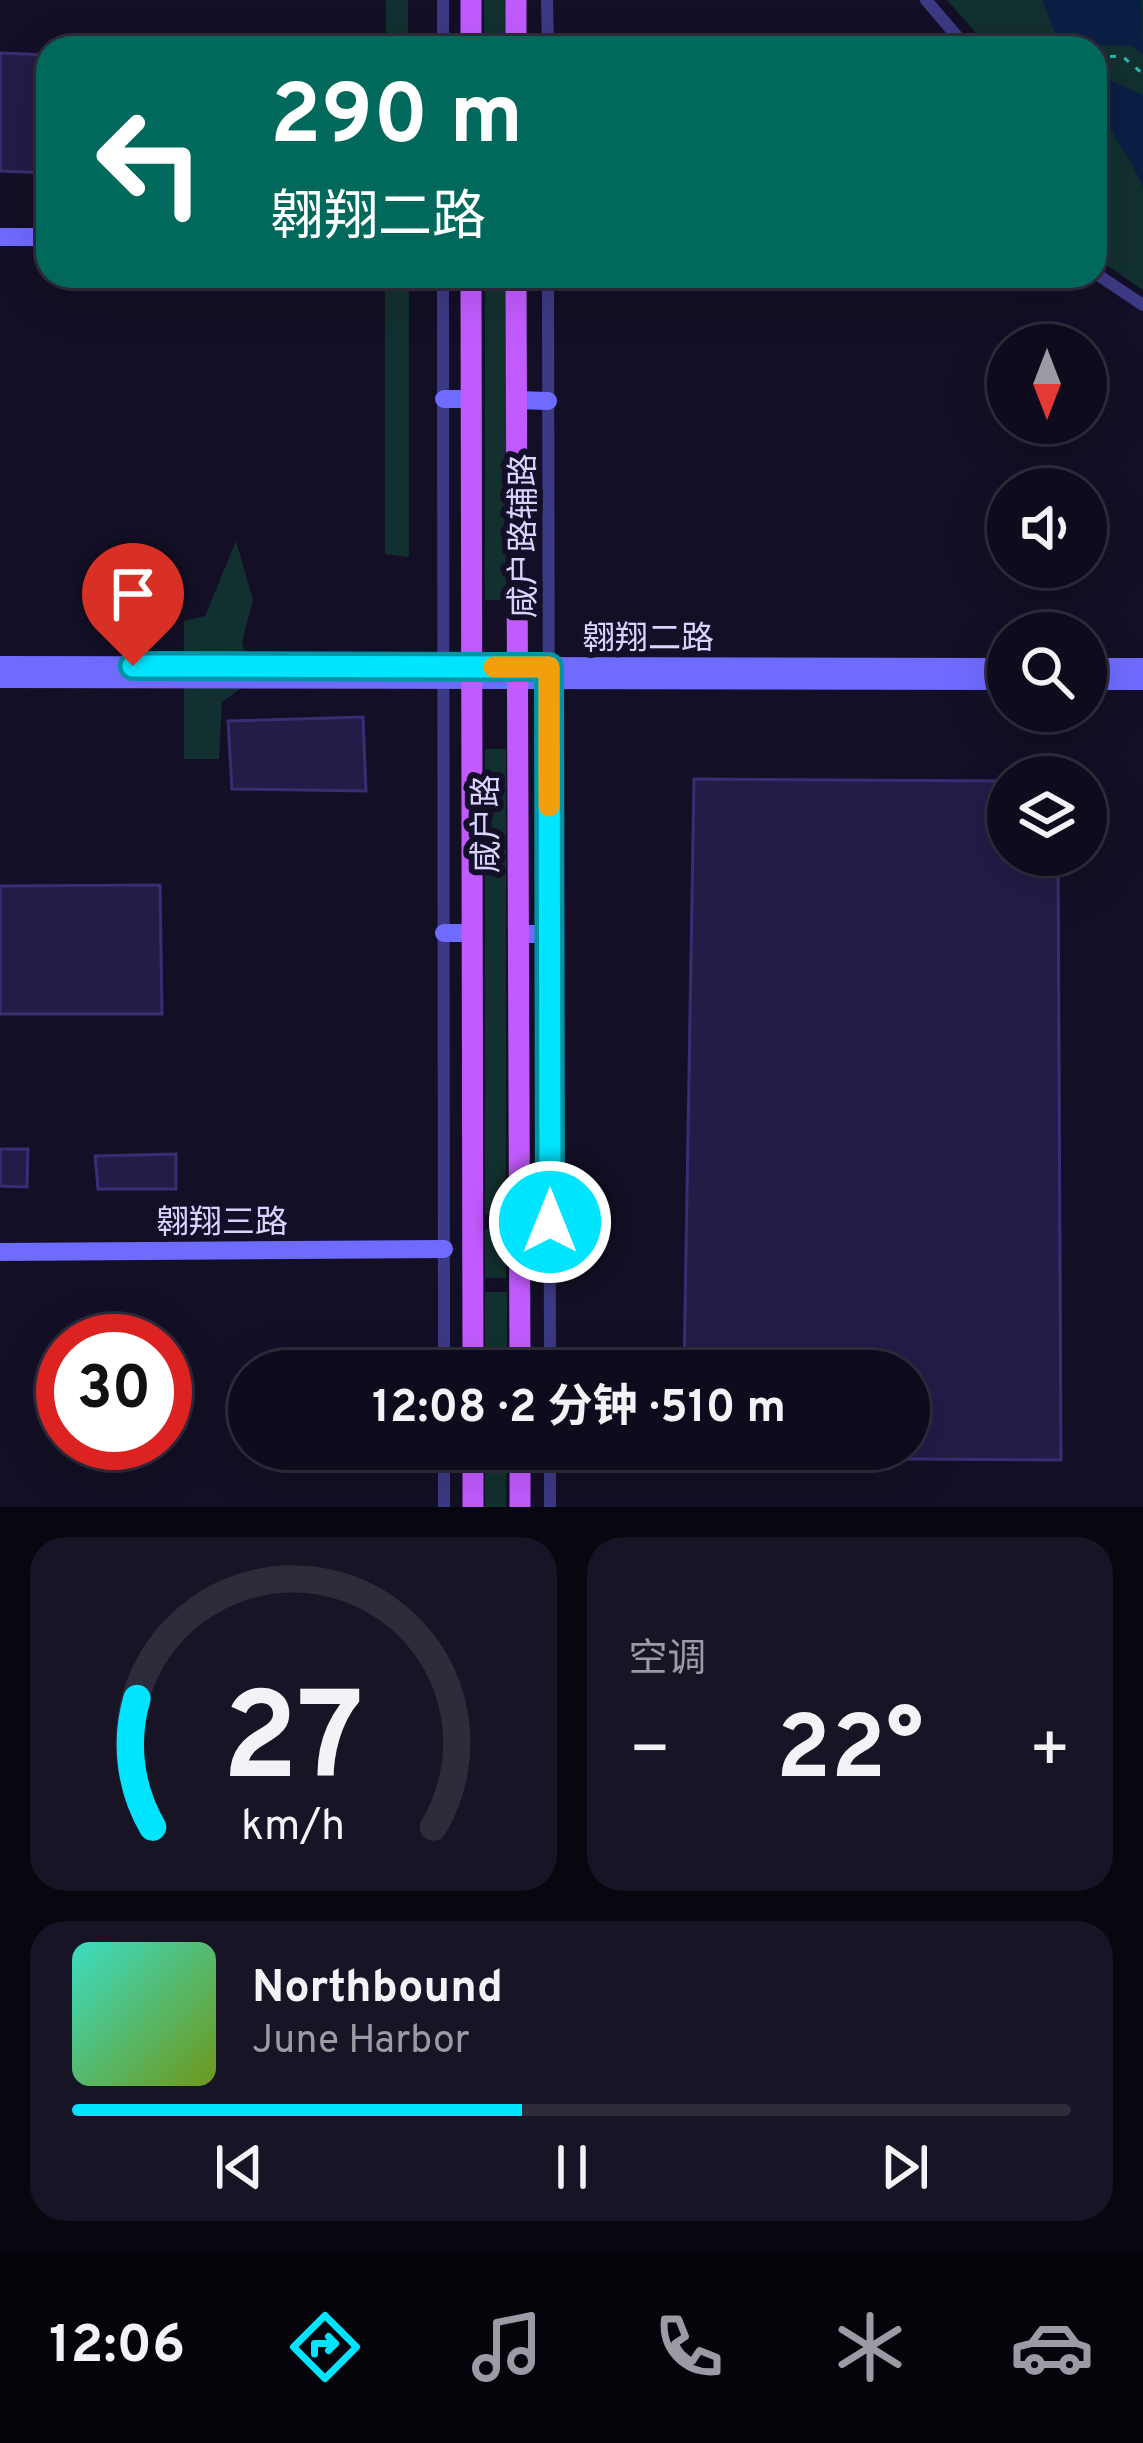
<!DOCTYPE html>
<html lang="zh">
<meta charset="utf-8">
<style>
body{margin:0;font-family:Overpass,"Noto Sans SC",sans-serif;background:#171425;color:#f1f3f6;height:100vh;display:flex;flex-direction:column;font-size:45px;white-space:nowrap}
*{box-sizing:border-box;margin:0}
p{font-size:39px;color:#9b9ba3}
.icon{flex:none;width:66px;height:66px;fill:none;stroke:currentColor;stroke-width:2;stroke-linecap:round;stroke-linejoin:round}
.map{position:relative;height:1507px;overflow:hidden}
.drawer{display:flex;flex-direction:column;gap:30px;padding:30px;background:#08060f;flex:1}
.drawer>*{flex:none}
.hud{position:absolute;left:36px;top:36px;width:1071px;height:252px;border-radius:36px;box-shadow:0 12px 48px #0002,0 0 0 3px #2e2b3b;background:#00695c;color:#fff;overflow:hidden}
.needle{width:78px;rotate:180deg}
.controls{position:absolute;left:987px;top:324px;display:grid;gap:24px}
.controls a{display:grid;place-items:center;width:120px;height:120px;border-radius:50%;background:#0e0b1c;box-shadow:0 12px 48px #0002,0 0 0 3px #2e2b3b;font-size:60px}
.speed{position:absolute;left:36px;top:1314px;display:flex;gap:24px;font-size:60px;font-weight:700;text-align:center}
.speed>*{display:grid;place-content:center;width:156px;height:156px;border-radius:50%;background:#0e0b1c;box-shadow:0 12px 48px #0002,0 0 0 3px #2e2b3b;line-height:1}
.speed .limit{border:18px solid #d22;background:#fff;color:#111}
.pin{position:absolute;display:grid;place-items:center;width:102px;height:102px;color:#fff;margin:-123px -51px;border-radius:50% 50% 50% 0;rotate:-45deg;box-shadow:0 0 12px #0007}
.pin .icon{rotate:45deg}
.me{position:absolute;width:132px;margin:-66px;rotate:0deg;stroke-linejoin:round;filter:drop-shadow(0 0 9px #0008)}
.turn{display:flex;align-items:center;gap:42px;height:252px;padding:0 36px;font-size:54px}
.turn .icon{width:156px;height:156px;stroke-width:2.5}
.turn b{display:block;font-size:84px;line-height:102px}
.big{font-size:90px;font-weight:700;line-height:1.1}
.drawer .tile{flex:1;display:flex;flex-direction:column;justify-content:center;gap:18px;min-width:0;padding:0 42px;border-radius:36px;background:#171425}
.drawer .dial{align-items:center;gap:0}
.dial svg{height:312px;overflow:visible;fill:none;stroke:#2e2b3b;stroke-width:7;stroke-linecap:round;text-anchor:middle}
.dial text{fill:#f1f3f6;stroke:none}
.song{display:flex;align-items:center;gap:36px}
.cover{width:144px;height:144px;border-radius:18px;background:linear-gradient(135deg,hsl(170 70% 55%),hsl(80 70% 35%))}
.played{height:12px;border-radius:6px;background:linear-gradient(90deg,#00e5ff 45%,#2e2b3b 45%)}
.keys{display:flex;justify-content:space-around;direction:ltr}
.heat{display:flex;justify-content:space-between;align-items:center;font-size:66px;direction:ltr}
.drawer .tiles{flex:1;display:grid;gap:30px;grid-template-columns:1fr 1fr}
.tile:last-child{grid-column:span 2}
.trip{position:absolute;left:228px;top:1350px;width:702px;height:120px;border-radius:60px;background:#0e0b1c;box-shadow:0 12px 48px #0002,0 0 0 3px #2e2b3b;font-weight:700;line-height:120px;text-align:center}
.tabs{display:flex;height:192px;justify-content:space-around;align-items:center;background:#06040b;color:#9b9ba3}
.tabs .icon{width:84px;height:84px}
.tabs .selected{color:#00e5ff}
.tabs b{font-size:54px;color:#f1f3f6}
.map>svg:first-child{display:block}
.green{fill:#12302f}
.water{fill:#0a1f44}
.building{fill:#241b47;stroke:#3b2d73;stroke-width:3}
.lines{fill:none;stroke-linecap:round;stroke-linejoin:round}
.path{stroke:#2fb8b0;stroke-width:3;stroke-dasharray:6 9;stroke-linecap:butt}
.street{stroke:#3d3a85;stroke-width:12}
.secondary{stroke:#6f6bff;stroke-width:18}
.primary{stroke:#c25bff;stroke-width:21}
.route-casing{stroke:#0095a6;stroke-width:30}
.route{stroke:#00e5ff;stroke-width:21}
.slow{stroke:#f59e0b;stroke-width:21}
.labels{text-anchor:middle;stroke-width:12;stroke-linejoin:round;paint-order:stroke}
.street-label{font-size:33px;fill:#d9d4ff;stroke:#130f26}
</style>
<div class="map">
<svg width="1143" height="1507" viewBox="0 0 1143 1507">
<rect width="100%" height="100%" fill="#130f26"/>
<!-- green -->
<g class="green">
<rect x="386" y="0" width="22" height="48"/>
<path d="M484,0H505L506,48H484Z"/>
<path d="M947,0H1143V290L1095,257V48H989Z"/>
<path d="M385,276H409V557L385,554Z"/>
<rect x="485" y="281" width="21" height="319"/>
<path d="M236,541L253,600L242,642L251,681L222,702L219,759H184V621L205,616Z"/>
<rect x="485" y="749" width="21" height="465"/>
<rect x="485" y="1229" width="21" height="49"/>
<rect x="485" y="1292" width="22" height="79"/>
<path d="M485,1449H507L506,1507H485Z"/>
</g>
<!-- water -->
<g class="water">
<path d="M1042,0H1142L1143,55L1132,46L1063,44L1055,33Z"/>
<path d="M1109,80L1143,95V187C1131,155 1095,117 1095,84Z"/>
</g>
<!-- building -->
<g class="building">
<path d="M0,53L48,55V173L0,171Z"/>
<path d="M363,717L366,791L232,789L228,721Z"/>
<path d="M694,779L1008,781V855H1058L1061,1460L787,1458V1449H909V1371H684Z"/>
<path d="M160,885L162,1014H0V886Z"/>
<path d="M0,1149H28L27,1187L0,1186Z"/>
<path d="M176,1154V1189H98L95,1156Z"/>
</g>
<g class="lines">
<!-- path -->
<path class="path" d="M1095,57L1122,56L1143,74"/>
<!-- street -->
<g class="street">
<path d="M443,0V48"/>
<path d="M547,0L548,48"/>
<path d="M926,0L967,48"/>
<path d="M1095,273L1143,305"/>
<path d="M443,276L444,1371"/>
<path d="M548,276L550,1371"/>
<path d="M444,1449V1507"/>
<path d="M550,1449V1507"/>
</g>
<!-- secondary -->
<g class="secondary">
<path d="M0,237H48"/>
<path d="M444,399H471"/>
<path d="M517,400L548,401"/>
<path d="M0,665L1008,667"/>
<path d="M1086,667H1143"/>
<path d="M0,679L1008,681"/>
<path d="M1086,681H1143"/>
<path d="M444,933H472"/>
<path d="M518,934H549"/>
<path d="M0,1252L444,1249"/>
</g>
<!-- primary -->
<g class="primary">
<path d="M471,0V48"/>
<path d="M516,0V48"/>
<path d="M471,276L473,1371"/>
<path d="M516,276L520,1371"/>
<path d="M473,1449V1507"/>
<path d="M520,1449V1507"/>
</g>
</g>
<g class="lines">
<!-- route casing -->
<g class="route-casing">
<path id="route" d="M133,666L549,667L550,1222"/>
</g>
<!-- route -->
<use href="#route" class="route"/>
<!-- slow -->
<path class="slow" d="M494,667H549V806"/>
</g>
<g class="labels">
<!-- street labels -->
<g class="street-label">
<text transform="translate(522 536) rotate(-90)" y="12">咸户路辅路</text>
<text x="648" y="649">翱翔二路</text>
<text transform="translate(485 824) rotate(-90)" y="12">咸户路</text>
<text x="222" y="1233">翱翔三路</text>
</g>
</g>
</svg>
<div class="controls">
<a><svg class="needle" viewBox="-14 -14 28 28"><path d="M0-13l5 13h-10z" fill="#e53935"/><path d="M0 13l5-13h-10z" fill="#9b9ba3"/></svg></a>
<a><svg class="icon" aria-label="sound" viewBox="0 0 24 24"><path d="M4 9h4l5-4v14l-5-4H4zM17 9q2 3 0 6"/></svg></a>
<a><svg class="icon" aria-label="search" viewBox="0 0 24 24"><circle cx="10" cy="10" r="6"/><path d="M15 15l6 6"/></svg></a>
<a><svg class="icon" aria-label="layers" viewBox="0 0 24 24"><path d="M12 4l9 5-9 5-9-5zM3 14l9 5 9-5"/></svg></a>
</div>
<div class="speed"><div class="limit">30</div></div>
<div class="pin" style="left:133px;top:666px;background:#d93025"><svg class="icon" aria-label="arrive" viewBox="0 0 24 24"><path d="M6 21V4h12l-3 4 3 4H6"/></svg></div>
<svg class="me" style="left:550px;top:1222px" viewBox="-20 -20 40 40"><circle r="17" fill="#00e5ff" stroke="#fff" stroke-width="3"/><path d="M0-11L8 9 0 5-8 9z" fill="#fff"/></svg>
<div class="trip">12:08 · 2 分钟 · 510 m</div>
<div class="hud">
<div class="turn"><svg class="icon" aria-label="left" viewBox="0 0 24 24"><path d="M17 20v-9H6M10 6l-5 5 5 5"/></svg><div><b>290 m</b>翱翔二路</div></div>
</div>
</div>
<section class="drawer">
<div class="tiles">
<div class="tile dial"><svg viewBox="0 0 100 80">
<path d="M14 69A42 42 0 1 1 86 69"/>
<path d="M14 69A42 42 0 0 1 10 36" stroke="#00e5ff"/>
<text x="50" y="56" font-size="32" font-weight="700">27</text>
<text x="50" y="72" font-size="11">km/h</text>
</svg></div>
<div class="tile"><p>空调</p>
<div class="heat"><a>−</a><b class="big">22°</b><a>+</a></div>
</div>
<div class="tile">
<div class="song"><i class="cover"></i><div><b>Northbound</b><p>June Harbor</p></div></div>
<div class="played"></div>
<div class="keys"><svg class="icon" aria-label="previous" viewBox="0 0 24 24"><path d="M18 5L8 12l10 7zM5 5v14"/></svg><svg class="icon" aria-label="pause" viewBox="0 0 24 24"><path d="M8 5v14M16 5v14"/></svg><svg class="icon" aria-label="next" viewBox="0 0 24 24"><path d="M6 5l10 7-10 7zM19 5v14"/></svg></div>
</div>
</div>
</section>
<nav class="tabs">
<b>12:06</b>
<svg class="icon selected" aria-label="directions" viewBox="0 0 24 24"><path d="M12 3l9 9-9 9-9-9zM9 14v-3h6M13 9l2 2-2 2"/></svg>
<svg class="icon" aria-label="music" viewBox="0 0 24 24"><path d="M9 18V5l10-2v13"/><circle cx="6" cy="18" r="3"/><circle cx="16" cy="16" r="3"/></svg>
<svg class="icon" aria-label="phone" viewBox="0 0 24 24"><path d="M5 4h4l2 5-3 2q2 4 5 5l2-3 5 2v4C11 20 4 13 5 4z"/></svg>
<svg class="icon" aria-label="climate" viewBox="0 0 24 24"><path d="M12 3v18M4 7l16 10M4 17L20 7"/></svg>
<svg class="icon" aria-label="car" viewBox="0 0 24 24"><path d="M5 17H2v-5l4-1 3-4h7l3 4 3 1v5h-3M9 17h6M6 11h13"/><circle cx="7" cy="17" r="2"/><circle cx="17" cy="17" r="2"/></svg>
</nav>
